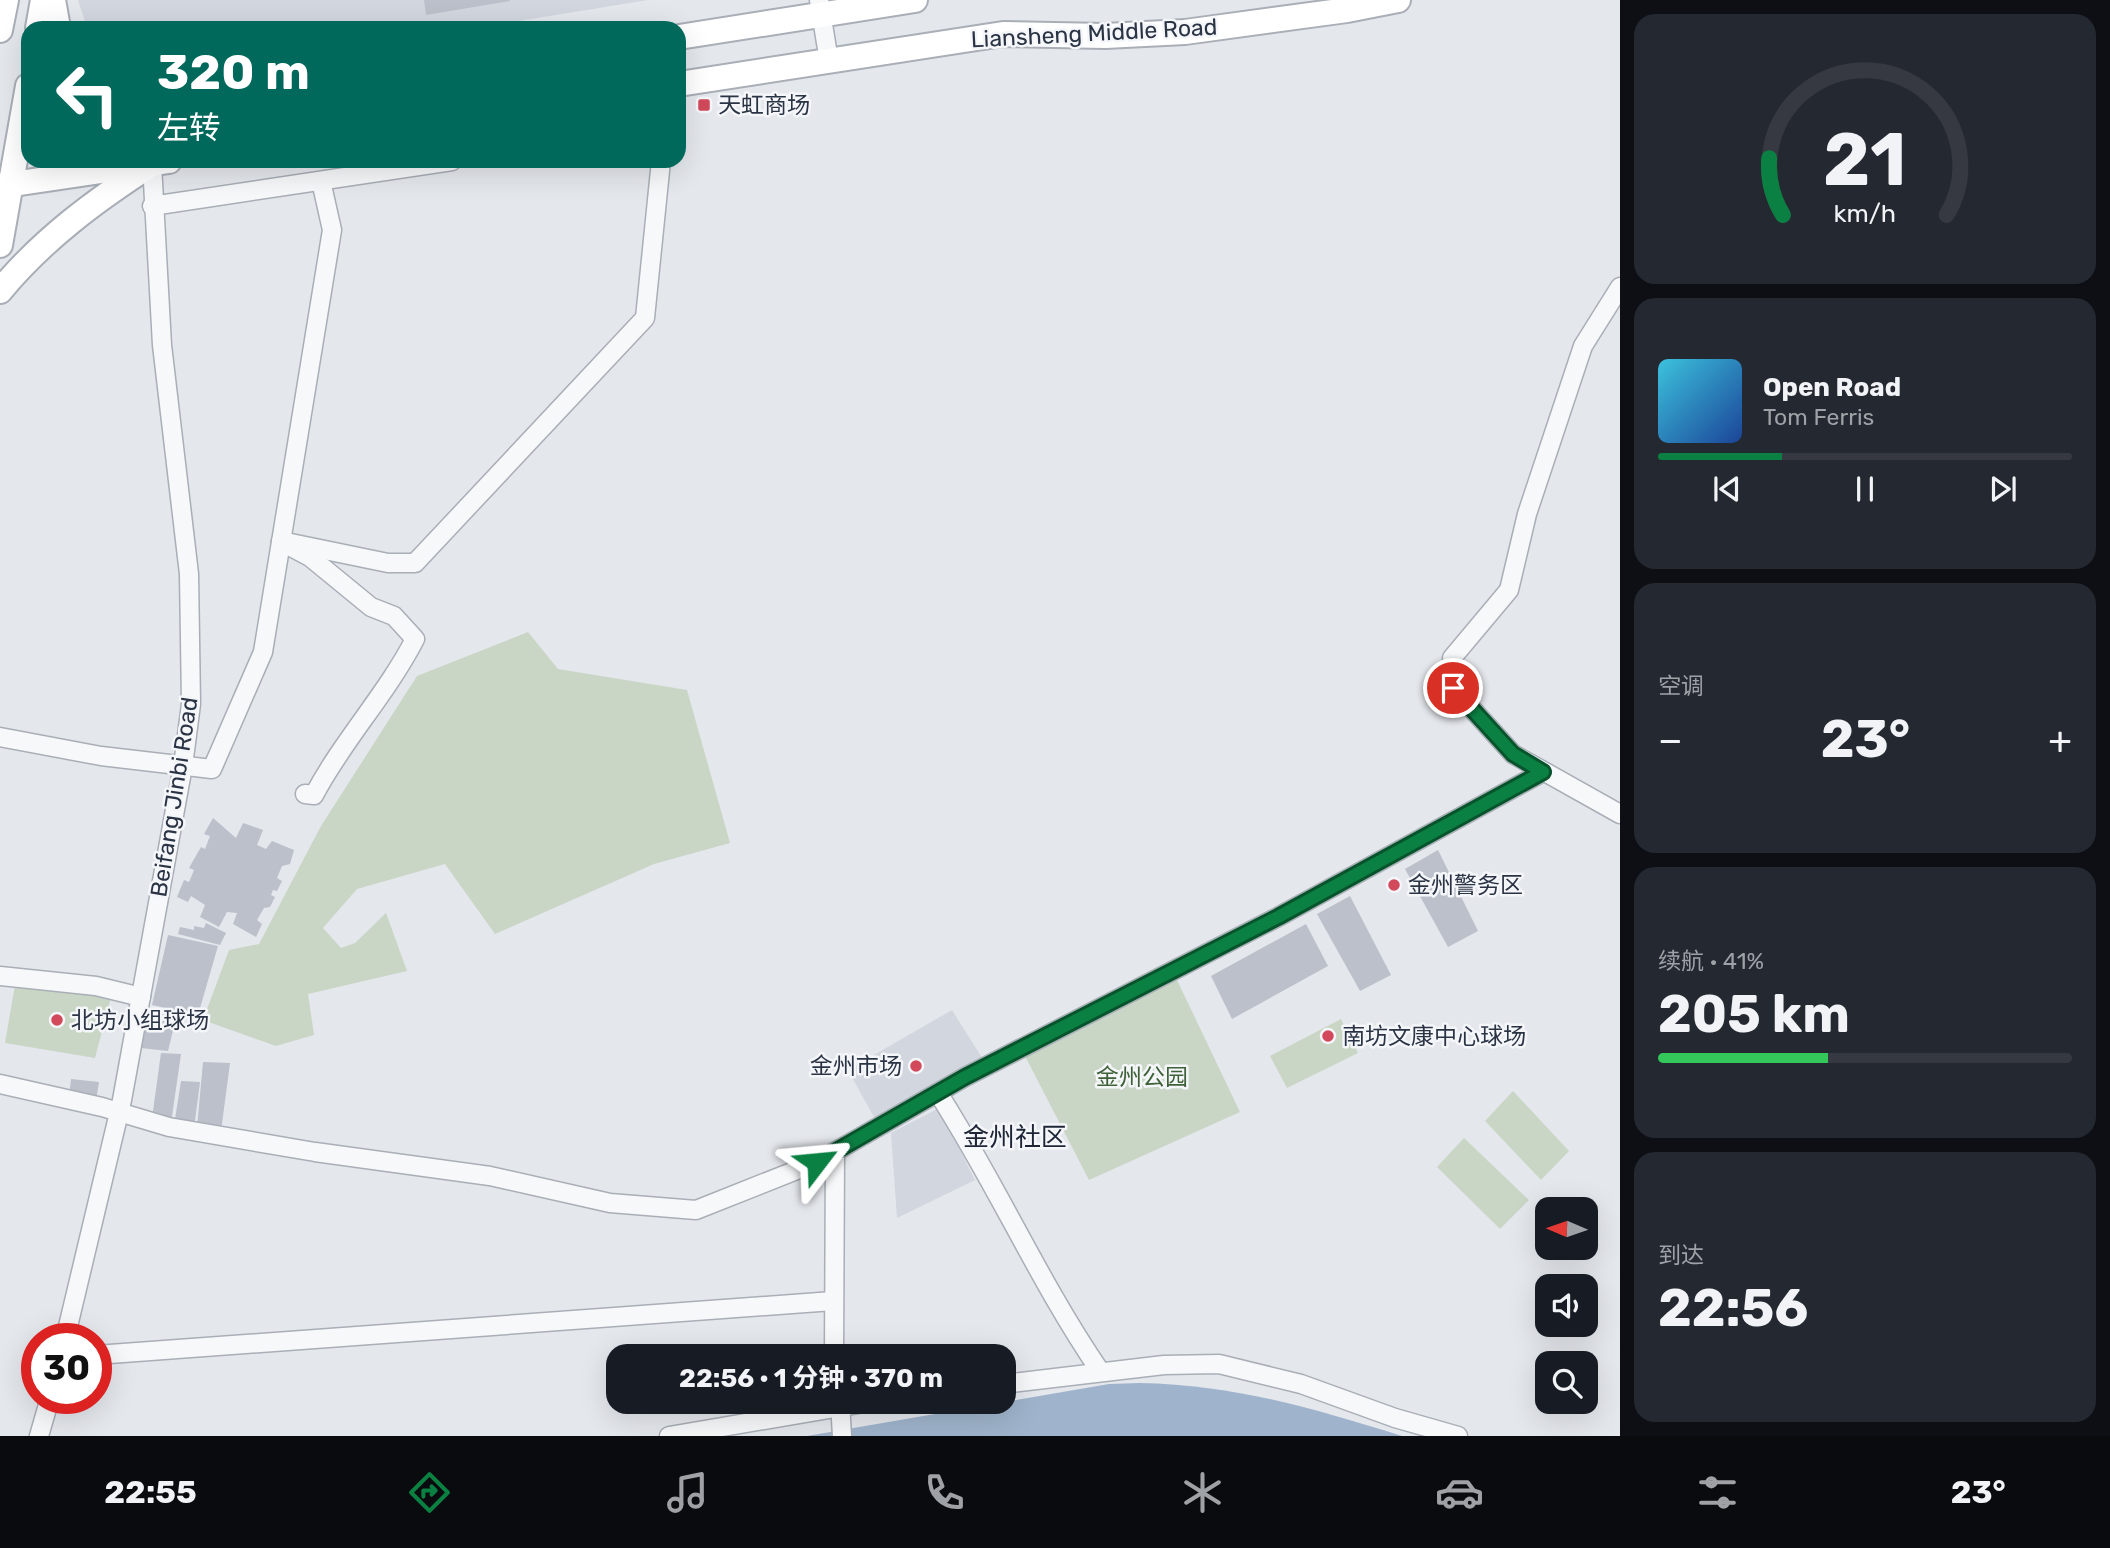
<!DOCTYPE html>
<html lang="zh">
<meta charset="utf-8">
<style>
body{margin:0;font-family:Rubik,"Noto Sans SC",sans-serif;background:#242831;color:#f1f3f6;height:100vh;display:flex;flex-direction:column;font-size:26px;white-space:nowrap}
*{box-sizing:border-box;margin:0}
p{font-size:23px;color:#9ea1a6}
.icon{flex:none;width:38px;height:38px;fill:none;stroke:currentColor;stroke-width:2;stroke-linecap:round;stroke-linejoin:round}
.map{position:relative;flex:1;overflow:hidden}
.panel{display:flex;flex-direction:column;gap:14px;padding:14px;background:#0d0f14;width:490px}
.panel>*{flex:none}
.guide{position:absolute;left:21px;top:21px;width:665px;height:147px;border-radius:21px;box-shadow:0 7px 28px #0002;background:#00695c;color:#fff;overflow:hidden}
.needle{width:46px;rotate:272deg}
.buttons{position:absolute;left:1535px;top:1197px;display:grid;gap:14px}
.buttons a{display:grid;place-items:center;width:63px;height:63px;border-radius:14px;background:#171b24;box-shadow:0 7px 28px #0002;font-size:35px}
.speed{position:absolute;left:21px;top:1323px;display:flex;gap:14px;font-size:35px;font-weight:700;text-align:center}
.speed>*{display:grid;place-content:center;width:91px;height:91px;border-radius:50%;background:#171b24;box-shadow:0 7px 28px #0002;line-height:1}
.speed .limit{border:10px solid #d22;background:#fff;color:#111}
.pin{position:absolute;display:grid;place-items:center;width:60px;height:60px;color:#fff;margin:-30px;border:4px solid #fff;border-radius:50%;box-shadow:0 2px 7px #0007}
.me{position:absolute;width:77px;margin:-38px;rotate:61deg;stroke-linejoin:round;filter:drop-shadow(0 0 5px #0008)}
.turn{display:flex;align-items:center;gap:24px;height:147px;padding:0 21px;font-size:32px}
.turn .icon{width:91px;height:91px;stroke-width:2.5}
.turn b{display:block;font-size:49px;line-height:60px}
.big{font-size:52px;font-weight:700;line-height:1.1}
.panel .widget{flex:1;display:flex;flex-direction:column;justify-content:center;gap:10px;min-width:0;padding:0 24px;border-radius:21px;background:#242831}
.panel .dial{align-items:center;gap:0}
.dial svg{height:182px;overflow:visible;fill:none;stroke:#363941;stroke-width:7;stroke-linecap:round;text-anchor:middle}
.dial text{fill:#f1f3f6;stroke:none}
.song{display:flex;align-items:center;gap:21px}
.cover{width:84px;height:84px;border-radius:10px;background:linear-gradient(135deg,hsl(190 70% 55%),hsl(220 70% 35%))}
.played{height:7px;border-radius:4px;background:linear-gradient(90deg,#0b8043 30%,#363941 30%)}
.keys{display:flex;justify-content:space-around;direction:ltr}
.heat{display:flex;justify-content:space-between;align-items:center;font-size:38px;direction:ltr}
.charge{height:10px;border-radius:5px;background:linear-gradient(90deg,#34c759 41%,#363941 0)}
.trip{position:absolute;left:606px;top:1344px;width:410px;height:70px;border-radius:21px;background:#171b24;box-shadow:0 7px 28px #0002;font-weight:700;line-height:70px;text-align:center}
.tabs{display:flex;height:112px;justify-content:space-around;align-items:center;background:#090b0e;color:#9ea1a6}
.tabs .icon{width:49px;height:49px}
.tabs .on{color:#0b8043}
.tabs b{font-size:32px;color:#f1f3f6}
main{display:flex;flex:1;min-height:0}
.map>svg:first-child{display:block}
.built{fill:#d2d6de}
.green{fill:#c9d6c5}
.water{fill:#9fb4cc}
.building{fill:#bbc0ca}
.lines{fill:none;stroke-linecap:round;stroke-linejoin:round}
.minor-casing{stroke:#a9aeb7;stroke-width:21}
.secondary-casing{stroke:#a9aeb7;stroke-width:28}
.minor{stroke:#f7f8fa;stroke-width:18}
.secondary{stroke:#fff;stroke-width:24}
.route-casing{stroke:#07532c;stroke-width:18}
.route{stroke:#0b8043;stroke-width:12}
.poi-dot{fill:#d1495b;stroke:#f4f6f9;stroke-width:2.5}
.labels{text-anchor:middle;stroke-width:5;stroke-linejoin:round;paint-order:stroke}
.street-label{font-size:23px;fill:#2b3445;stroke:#f4f6f9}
.poi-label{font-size:23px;fill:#2b3445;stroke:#f4f6f9;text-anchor:start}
.park-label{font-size:23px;fill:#3f6138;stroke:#f4f6f9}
.quarter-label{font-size:26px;fill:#1d2536;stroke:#f4f6f9}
</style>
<main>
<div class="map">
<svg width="1620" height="1436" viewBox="0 0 1620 1436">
<rect width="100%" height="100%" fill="#e4e7ec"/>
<!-- built -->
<g class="built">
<path d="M78,0H648L476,28H87Z"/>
<path d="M952,1010L984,1061L875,1119L848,1070Z"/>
<path d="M939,1108L975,1180L897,1218L891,1133Z"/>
</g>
<!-- green -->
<g class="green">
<path d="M528,632L558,669L687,690L730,843L654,864L495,934L445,864L357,889L323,928L341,948L355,943L386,913L407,971L308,994L314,1035L276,1046L203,1020L229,950L259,944L321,826L417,676Z"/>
<path d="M1177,980L1240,1112L1089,1180L1025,1056Z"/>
<path d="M15,985L111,997L95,1058L5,1043Z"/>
<path d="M1341,1019L1358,1053L1287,1088L1270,1056Z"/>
<path d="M1513,1091L1569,1151L1541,1180L1485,1121Z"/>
<path d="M1464,1138L1529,1200L1500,1229L1437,1167Z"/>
</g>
<!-- water -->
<path class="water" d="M1140,1383C1236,1385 1311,1408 1402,1436H807L1109,1384Z"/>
<!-- building -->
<g class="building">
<path d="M424,0H510V1L426,15Z"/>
<path d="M213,818L236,838L243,823L263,830L257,845L266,849L272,841L294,850L290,864L282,866L277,878L282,881L277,891L273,890L271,895L275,897L270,907L264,908L257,920L262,924L256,937L233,924L237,913L227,912L219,927L200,917L205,905L191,896L188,902L177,897L184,880L189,882L194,870L189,868L201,847L205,849L210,836L204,834Z"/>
<path d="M1438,850L1478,931L1448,947L1405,869Z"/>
<path d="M1350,896L1391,975L1360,991L1317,914Z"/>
<path d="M206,923L226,933L220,945L178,934L180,927L194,930V926L204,928Z"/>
<path d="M1306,924L1328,966L1232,1019L1211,976Z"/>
<path d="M168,935L218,946L198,1015L152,1005Z"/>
<path d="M149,1008L177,1014L168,1051L141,1048Z"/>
<path d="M161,1053L181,1054L171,1123L152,1118Z"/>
<path d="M203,1062L230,1063L221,1131L197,1128Z"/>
<path d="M71,1079L99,1082L96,1101L69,1097Z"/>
<path d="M181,1081L200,1082L194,1128L174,1126Z"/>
</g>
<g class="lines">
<!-- minor casing -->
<g class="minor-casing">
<g id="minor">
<path d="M819,0L829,61"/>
<path d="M152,206L452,161"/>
<path d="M1620,287L1583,346L1527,514L1509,590L1452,658L1453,688L1513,754L1620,814"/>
<path d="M281,541L388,563H415L645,318L661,161"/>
<path d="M293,548L310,557L371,607L394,616L415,639C386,695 343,740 314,795L305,794"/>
<path d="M0,737L101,756L212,769L263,652L332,230L321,181"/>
<path d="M0,976L96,986L141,997"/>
<path d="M0,1084L102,1107L169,1127L315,1152L490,1176L610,1203L696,1210L817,1162L965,1077L1278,917L1543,772"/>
<path d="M938,1093C996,1183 1039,1282 1100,1371"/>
<path d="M65,1339L122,1100L183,766L191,704L189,574L162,345L152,164"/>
<path d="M96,1355L833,1301"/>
<path d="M834,1356L835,1152"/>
<path d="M1003,1384L1164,1365L1219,1364L1301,1384L1395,1418L1458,1436"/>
<path d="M840,1402L842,1436"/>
<path d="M39,1436L50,1398"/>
<path d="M669,1436L870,1402"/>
</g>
</g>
<!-- secondary casing -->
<g class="secondary-casing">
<g id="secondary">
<path d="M53,0L58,28"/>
<path d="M38,28L43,0"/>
<path d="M0,30L6,0"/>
<path d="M679,37L915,0"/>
<path d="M679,84L1003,34L1105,36L1185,32L1347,10L1398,0"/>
<path d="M0,186L169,161"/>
<path d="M0,245L28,86"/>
<path d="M0,291C43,239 96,200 152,164"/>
</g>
</g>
<!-- minor -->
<use href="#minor" class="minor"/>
<!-- secondary -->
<use href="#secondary" class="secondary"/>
</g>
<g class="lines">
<!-- route casing -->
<g class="route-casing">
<path id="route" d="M817,1162L965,1077L1278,917L1543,772L1513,754L1453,688"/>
</g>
<!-- route -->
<use href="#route" class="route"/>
</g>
<!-- markers -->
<g class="poi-dot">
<rect x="697" y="98" width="14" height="14" rx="3.5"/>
<circle cx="1394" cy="885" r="7"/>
<circle cx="57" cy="1020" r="7"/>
<circle cx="1328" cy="1036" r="7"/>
<circle cx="916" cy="1066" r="7"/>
</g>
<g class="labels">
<!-- street labels -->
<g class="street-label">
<text transform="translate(1094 33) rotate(-3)" y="8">Liansheng Middle Road</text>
<text transform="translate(174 797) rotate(-81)" y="8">Beifang Jinbi Road</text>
</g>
<!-- poi labels -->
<g class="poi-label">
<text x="718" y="113">天虹商场</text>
<text x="1408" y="893">金州警务区</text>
<text x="71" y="1028">北坊小组球场</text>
<text x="1342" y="1044">南坊文康中心球场</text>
<text x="902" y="1074" text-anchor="end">金州市场</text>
</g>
<!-- park labels -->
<g class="park-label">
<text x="1142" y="1085">金州公园</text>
</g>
<!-- quarter labels -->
<g class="quarter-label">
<text x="1015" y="1146">金州社区</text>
</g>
</g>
</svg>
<div class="buttons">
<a><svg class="needle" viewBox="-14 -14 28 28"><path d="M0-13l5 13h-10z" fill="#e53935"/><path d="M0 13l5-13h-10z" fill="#9ea1a6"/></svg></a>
<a><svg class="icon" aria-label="sound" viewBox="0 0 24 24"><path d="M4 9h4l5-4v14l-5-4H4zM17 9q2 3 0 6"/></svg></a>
<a><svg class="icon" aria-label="search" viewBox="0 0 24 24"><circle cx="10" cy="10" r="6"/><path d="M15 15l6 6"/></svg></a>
</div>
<div class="speed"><div class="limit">30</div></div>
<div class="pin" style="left:1453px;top:688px;background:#d93025"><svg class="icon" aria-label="arrive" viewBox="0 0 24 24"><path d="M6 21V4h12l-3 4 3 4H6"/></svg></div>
<svg class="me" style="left:817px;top:1162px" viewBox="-20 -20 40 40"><path d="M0-17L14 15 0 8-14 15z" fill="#0b8043" stroke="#fff" stroke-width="4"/></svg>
<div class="trip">22:56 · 1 分钟 · 370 m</div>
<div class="guide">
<div class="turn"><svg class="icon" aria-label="left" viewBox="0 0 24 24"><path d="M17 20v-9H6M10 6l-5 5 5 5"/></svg><div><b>320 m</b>左转</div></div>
</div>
</div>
<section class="panel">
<div class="widget dial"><svg viewBox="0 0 100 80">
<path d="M14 69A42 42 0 1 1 86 69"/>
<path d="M14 69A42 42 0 0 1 8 44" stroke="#0b8043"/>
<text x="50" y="56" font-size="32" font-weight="700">21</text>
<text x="50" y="72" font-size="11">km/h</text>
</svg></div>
<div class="widget">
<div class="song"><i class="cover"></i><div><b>Open Road</b><p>Tom Ferris</p></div></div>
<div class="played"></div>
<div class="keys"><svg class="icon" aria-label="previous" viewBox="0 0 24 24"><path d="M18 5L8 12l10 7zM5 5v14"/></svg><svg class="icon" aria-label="pause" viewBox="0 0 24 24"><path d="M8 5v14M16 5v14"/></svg><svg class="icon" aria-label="next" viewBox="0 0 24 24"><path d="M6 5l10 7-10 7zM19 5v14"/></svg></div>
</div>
<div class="widget"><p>空调</p>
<div class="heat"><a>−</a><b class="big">23°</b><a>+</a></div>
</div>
<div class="widget"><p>续航 · 41%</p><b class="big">205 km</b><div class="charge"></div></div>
<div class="widget"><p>到达</p><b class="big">22:56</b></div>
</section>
</main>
<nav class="tabs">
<b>22:55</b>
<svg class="icon on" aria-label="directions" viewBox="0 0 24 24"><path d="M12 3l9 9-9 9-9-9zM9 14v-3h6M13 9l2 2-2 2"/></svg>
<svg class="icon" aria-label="music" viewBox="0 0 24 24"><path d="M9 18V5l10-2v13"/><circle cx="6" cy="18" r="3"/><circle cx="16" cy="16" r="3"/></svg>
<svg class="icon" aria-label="phone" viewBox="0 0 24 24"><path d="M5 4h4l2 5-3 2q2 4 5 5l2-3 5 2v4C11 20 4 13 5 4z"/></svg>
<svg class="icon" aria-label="climate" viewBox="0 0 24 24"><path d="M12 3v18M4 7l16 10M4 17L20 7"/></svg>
<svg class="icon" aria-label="car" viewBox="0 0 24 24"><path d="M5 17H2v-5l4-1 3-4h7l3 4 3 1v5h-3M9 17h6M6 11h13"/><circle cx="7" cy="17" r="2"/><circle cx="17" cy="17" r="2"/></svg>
<svg class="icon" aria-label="filters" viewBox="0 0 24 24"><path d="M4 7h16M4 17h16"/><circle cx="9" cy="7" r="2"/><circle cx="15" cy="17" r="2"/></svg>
<b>23°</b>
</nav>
